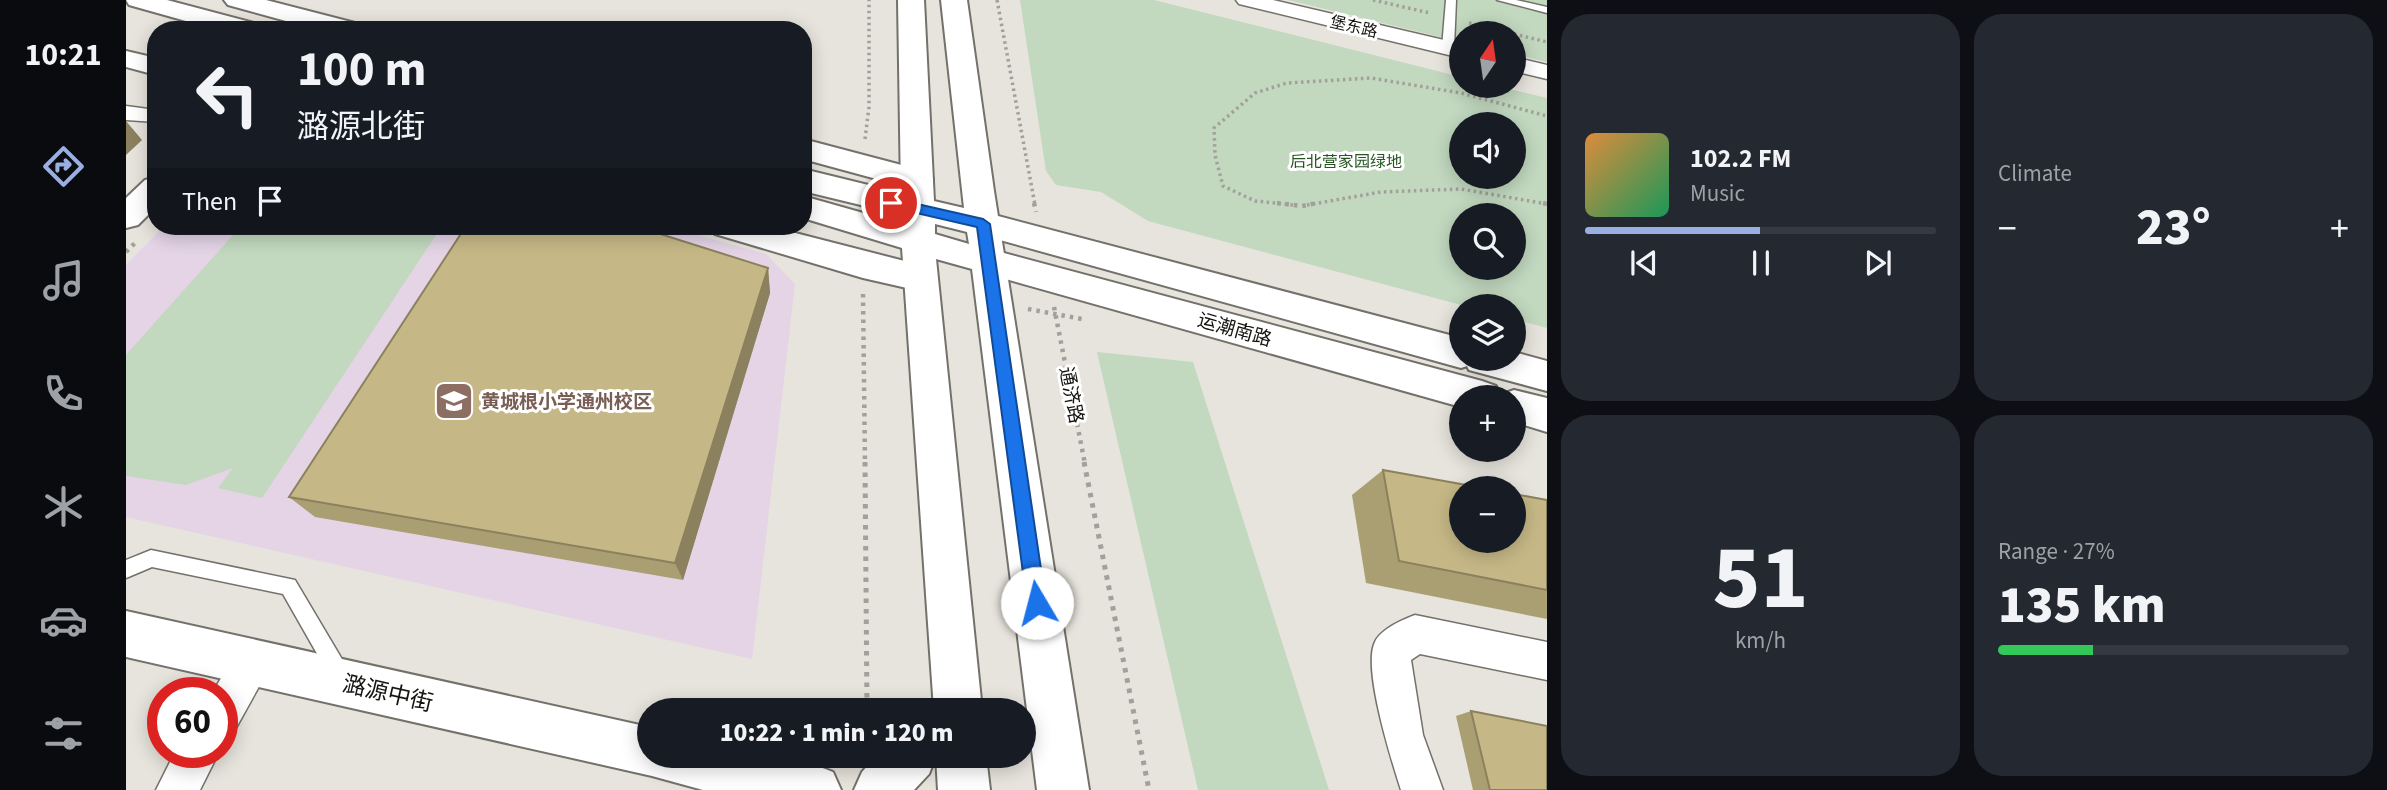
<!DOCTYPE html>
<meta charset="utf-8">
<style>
body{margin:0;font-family:"Source Sans 3","Noto Sans SC",sans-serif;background:#242831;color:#f1f3f6;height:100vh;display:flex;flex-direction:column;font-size:26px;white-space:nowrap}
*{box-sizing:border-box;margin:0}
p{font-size:23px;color:#9ea1a6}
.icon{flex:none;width:38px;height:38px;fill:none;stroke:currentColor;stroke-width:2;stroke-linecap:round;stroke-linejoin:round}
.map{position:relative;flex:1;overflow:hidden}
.side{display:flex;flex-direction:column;gap:14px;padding:14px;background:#0d0f14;width:840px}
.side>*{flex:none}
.top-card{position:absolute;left:21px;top:21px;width:665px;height:214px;border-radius:28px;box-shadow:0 4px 18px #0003;background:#171b24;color:#f1f3f6;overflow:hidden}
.needle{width:46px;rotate:13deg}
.controls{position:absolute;left:1323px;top:21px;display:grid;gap:14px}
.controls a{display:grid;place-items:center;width:77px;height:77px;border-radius:50%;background:#171b24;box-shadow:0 4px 18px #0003;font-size:35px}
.speed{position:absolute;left:21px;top:677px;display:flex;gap:14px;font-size:35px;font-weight:700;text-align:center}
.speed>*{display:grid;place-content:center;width:91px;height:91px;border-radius:50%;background:#171b24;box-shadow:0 4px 18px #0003;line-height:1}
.speed .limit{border:10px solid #d22;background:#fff;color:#111}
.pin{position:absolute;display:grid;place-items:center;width:60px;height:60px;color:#fff;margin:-30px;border:4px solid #fff;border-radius:50%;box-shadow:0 2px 7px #0007}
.me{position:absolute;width:77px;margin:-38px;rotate:352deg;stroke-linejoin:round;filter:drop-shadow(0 0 5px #0008)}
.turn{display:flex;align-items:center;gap:24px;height:147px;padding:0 35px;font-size:32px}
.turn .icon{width:91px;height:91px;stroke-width:2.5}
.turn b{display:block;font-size:49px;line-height:60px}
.then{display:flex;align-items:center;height:66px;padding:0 35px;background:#0003;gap:14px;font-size:26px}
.big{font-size:52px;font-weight:800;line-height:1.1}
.side .tile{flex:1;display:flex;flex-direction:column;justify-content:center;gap:10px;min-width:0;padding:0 24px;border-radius:28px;background:#242831}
.side .dial{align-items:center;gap:0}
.dial b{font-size:91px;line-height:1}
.song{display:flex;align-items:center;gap:21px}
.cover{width:84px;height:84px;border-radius:10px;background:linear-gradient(135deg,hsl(30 70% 55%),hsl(150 70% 35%))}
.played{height:7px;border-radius:4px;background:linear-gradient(90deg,#9aaee2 50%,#363941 50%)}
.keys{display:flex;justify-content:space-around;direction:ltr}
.heat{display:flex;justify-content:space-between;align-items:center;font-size:38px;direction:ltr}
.charge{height:10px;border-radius:5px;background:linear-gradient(90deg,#34c759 27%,#363941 0)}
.side .tiles{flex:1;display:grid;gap:14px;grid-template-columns:repeat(2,1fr)}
.trip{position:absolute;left:511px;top:698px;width:399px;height:70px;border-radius:35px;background:#171b24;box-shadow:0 4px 18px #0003;font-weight:800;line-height:70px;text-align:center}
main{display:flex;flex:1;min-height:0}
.dock{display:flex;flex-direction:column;width:126px;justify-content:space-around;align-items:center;background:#090b0e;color:#9ea1a6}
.dock .icon{width:49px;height:49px}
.dock .on{color:#9aaee2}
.dock b{font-size:32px;color:#f1f3f6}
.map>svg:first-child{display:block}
.education{fill:#e4d4e6}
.green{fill:#c2d8bf;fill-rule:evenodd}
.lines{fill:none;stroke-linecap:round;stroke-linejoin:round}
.lane-casing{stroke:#73716a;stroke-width:3}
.street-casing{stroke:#73716a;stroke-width:3}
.secondary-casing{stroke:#73716a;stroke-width:4}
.primary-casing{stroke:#73716a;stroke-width:4}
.path-far2{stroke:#a2a09a;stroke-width:3.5;stroke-dasharray:2.5 3.5;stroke-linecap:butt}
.path-far1{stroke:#a2a09a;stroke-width:4.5;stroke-dasharray:3.5 5;stroke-linecap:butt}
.path{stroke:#a2a09a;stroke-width:5;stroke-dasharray:4.5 6;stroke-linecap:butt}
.lane{fill:#fff;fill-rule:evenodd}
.street{fill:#fff;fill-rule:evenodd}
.secondary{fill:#fff;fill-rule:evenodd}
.primary{fill:#fff;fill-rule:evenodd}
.wall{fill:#aa9e73}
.shaded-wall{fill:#8b815e}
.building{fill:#c6b886;stroke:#8b815e;stroke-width:2}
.route{fill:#1a73e8;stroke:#114b97;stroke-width:2}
.labels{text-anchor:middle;stroke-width:6;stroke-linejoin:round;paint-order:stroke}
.far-street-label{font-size:16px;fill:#151411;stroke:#fff}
.far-park-label{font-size:16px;fill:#265520;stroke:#fff}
.street-label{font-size:19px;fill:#151411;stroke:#fff}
.education-label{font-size:19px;font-weight:bold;fill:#785e54;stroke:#fff;text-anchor:start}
.near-street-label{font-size:23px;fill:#151411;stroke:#fff}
</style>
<main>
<nav class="dock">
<b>10:21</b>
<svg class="icon on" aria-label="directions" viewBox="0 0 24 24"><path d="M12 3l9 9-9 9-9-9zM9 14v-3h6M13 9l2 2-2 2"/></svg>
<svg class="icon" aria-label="music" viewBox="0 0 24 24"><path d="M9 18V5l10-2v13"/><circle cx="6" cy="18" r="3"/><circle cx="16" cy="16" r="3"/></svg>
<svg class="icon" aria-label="phone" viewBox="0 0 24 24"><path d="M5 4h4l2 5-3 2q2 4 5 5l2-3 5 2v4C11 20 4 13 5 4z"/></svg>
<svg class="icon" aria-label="climate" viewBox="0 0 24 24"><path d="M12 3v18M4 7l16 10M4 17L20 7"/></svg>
<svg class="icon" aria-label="car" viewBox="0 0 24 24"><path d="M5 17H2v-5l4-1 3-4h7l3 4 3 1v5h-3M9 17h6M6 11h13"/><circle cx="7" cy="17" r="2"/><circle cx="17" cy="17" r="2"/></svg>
<svg class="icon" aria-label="filters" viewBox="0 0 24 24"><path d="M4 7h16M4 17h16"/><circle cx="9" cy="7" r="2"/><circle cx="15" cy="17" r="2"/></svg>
</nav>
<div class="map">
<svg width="1421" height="790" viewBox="0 0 1421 790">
<rect width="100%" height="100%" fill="#e6e4dc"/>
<!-- education -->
<path class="education" d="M38,226H539L640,254L669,284L626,659L0,517V265Z"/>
<!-- green -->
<g class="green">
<path d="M894,0H1028L1335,77V86H1370L1421,98V328L1388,319V306H1339L1022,221L975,192L930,185L920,171ZM1335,124H1388V177H1335ZM1335,215H1388V268H1335Z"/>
<path d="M1162,0H1421V62L1388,54V33H1335V42Z"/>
<path d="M115,226H316L136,498L92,488L107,468L60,485L0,476V355Z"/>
<path d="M971,352L1067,362L1203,790H1072Z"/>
</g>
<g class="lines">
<!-- lane casing -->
<g class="lane-casing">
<g id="lane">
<path d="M1320,0H1330L1328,48L1322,51L1316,48Z"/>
<path d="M1371,0H1390L1421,7V13Z"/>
<path d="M25,550L169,580L220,666L223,673L220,680L213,683L206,680L157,594L26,567L0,578V560Z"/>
</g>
</g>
<!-- street casing -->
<g class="street-casing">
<g id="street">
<path d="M1110,0H1147L1335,44V58L1113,4Z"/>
<path d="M1388,57L1421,65V79L1388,71Z"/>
<path d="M0,106L30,110V122L0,120Z"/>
<path d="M1289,615L1421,642V680L1294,654L1285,660L1297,735L1317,790H1275C1266,762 1236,667 1249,642C1255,629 1276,620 1289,615Z"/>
<path d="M127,644L141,649L146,663L110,728L96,734V693H86L113,649Z"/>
<path d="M49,752H93L74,790H30Z"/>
</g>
</g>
<!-- secondary casing -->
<g class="secondary-casing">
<g id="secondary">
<path d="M98,0H140L233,24L237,30H193L102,5Z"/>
<path d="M0,51L30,58V75L0,67Z"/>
<path d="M677,139L802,172L807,179L802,186L791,190L677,159Z"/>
<path d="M30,177V207L12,225L0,228V198L19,180Z"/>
<path d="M857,212L1335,338V359H1388V352L1421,361V391L1343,370L1341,366L1335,368L845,232L841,224L845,216Z"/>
<path d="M585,226H642L794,265L806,269L811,278L806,287L794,291L737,278L589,234Z"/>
<path d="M863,249L1356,381L1370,386L1374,395L1388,390L1421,398V432L1388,422V397H1335V407L851,271L846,262L851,253Z"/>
<path d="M0,611L523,727V756C584,756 650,748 707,772L715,790H577L526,776L0,657Z"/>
<path d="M750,756H810L803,774L788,790H728L736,772Z"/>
</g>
</g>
<!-- primary casing -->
<g class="primary-casing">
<g id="primary">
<path d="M0,0H41L132,24L136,30H92L3,5Z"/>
<path d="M772,0H798L808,201L838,208L815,0H841L868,191L963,790H911L846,269L810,259L856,710H808L776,248L677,218V196L776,224V215L677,191V169L775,193ZM809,224L841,232L843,244L809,234Z"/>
<path d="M810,756H860L864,790H812Z"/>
</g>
</g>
<!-- path-far2 -->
<g class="path-far2">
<path d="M871,0L909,205"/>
<path d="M1247,0L1304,13"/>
<path d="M1343,23L1386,33"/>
<path d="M1388,34L1421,42"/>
<path d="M739,139L743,107V0"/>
<path d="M1167,205L1129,201L1097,186L1089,155L1088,128L1129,93L1161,83L1245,78L1335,93L1421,116"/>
<path d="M1181,205L1255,192L1335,189L1421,204"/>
</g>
<!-- path-far1 -->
<g class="path-far1">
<path d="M908,203L910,212"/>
<path d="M1151,203L1176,206L1191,203"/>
<path d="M1417,203L1421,204"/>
<path d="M0,252L9,243"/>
<path d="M737,294L739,464"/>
<path d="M928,307L959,464"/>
<path d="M902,309L956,319"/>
</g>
<!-- path -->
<g class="path">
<path d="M739,462L741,710"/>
<path d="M958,462L1023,790"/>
</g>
<!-- lane -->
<use href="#lane" class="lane"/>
<!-- street -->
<use href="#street" class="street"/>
<!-- secondary -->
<use href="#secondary" class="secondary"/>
<!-- primary -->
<use href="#primary" class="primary"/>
</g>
<!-- wall -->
<g class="wall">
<path d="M642,268L644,293L557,580L189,517L163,497Z"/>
<path d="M1257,470L1421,500V619L1240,583L1226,495Z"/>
<path d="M1345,711L1421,790H1347L1330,716Z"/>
</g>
<!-- shaded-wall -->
<g class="shaded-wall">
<path d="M0,121L16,140L0,155Z"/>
<path d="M642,268L644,293L557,580L549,563Z"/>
</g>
<!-- building -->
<g class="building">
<path d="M340,226H509L642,268L549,563L163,497Z"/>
<path d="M1257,470L1357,488H1335V541H1388V494L1421,500V590L1273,561Z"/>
<path d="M1345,711L1421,726V790H1364Z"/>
</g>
<!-- route -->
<path class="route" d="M765,198L857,219L864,224L920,603L918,610L911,613L904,610L901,603L851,227L760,206V199Z"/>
<!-- icons -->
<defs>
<g id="school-square" transform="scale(2.0125)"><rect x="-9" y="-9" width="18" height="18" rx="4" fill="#8d6e63" stroke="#fff"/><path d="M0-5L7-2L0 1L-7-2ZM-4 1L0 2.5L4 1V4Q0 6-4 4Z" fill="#fff"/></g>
</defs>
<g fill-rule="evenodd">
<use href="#school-square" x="328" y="401"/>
</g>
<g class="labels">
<!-- far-street labels -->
<g class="far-street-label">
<text transform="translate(1228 26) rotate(13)" y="6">堡东路</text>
</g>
<!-- far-park labels -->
<g class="far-park-label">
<text x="1220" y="167">后北营家园绿地</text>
</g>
<!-- street labels -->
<g class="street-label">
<text transform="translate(1109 329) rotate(16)" y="7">运潮南路</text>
<text transform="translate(946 395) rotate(79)" y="7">通济路</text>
</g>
<!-- education labels -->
<g class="education-label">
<text x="355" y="408">黄城根小学通州校区</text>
</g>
<!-- near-street labels -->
<g class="near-street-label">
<text transform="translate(262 693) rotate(13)" y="8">潞源中街</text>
</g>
</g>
</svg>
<div class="controls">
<a><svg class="needle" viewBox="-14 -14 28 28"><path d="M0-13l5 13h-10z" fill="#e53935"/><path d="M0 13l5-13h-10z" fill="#9ea1a6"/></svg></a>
<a><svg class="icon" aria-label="sound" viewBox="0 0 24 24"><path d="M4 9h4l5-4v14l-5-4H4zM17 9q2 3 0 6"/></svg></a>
<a><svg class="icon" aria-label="search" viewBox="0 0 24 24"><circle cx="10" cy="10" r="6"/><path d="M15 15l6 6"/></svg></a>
<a><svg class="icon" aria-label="layers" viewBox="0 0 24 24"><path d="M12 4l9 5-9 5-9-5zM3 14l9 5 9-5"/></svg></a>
<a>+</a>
<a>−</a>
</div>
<div class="speed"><div class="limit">60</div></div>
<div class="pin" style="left:765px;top:203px;background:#d93025"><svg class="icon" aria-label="arrive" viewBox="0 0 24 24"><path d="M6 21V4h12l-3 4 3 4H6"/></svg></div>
<svg class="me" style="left:911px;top:603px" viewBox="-20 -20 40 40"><circle r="19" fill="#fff"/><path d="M0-13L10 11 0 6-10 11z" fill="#1a73e8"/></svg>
<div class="trip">10:22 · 1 min · 120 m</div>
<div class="top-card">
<div class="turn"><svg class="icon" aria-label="left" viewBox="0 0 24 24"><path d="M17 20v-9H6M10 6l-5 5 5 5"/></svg><div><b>100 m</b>潞源北街</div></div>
<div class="then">Then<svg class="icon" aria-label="arrive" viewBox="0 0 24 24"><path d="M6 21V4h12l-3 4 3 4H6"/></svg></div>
</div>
</div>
<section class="side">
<div class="tiles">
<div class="tile">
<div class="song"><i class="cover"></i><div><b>102.2 FM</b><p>Music</p></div></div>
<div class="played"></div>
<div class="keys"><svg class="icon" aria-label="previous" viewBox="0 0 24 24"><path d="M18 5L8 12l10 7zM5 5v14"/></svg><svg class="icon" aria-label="pause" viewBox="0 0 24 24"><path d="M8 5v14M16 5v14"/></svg><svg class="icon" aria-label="next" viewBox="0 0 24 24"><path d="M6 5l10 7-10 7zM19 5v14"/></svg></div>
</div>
<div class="tile"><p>Climate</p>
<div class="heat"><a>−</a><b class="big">23°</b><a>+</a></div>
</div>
<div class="tile dial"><b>51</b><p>km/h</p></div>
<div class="tile"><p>Range · 27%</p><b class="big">135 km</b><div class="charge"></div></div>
</div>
</section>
</main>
